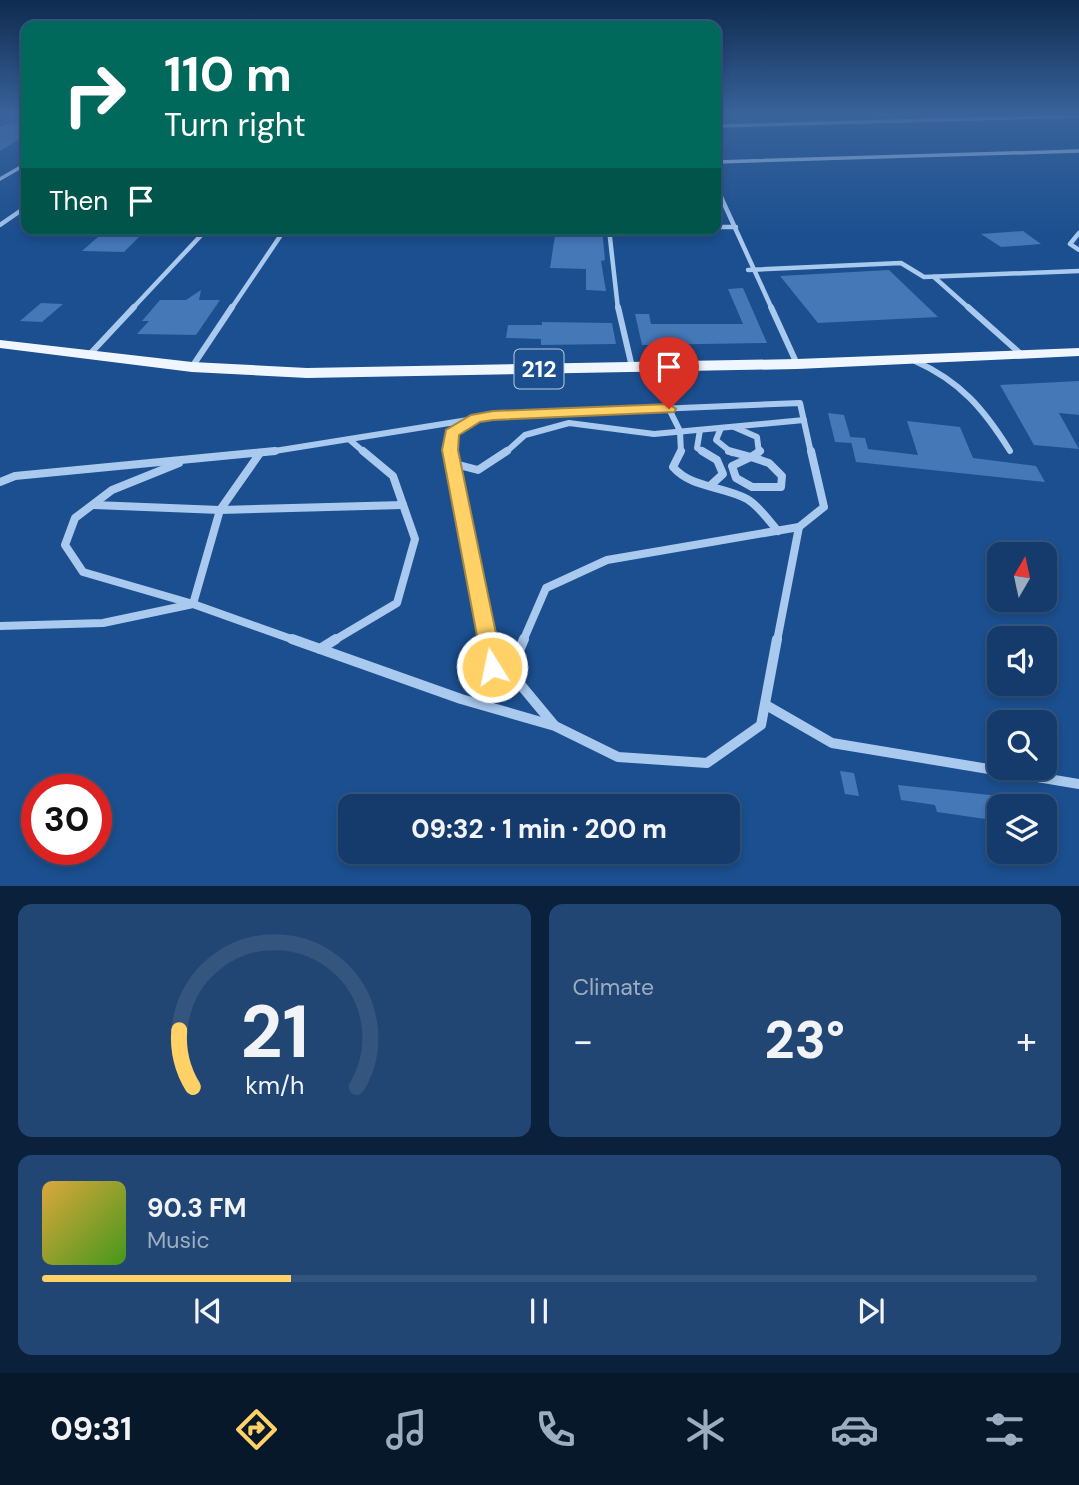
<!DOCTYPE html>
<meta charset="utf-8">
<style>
body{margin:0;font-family:"DM Sans",sans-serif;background:#214673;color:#f1f3f6;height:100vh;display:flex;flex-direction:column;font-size:26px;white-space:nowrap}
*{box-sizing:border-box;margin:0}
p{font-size:23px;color:#9dadc1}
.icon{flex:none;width:38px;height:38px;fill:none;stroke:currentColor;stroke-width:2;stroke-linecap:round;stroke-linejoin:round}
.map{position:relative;height:886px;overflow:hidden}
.drawer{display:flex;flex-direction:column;gap:18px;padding:18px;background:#0b203b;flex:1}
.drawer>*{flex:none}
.top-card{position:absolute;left:21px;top:21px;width:700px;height:214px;border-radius:14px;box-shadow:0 4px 10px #0003,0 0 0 2px #33557e;background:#00695c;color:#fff;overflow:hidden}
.needle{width:46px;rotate:9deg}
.tools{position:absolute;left:987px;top:542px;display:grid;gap:14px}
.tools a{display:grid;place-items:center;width:70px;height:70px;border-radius:14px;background:#143b6b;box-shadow:0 4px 10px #0003,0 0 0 2px #33557e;font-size:35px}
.speed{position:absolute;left:21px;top:774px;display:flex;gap:14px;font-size:35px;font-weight:700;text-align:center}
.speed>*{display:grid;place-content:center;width:91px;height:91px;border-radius:50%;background:#143b6b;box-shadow:0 4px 10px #0003,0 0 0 2px #33557e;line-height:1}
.speed .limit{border:10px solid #d22;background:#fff;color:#111}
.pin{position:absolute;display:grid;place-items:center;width:60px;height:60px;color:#fff;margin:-72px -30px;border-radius:50% 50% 50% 0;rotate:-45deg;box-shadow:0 0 7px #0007}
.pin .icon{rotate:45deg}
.me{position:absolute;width:77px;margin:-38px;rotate:350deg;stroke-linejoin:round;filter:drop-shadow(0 0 5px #0008)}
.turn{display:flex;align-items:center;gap:24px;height:147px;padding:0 28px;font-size:32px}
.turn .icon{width:91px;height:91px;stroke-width:2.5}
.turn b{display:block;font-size:49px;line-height:60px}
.then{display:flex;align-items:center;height:66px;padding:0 28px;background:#0003;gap:14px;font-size:26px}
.big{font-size:52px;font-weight:800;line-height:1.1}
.drawer .tile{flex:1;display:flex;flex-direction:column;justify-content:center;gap:10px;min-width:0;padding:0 24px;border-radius:14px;background:#214673}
.drawer .dial{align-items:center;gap:0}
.dial svg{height:182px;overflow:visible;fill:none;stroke:#33557e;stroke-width:7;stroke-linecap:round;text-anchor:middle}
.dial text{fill:#f1f3f6;stroke:none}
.song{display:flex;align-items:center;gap:21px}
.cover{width:84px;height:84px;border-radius:10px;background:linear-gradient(135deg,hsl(40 70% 55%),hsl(100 70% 35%))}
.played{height:7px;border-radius:4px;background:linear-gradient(90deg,#ffd166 25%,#33557e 25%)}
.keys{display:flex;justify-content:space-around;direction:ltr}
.heat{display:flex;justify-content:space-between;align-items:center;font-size:38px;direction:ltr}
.drawer .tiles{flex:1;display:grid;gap:18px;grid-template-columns:1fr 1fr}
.tile:last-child{grid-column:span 2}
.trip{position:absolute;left:338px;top:794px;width:402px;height:70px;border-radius:14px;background:#143b6b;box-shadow:0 4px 10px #0003,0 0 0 2px #33557e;font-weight:800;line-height:70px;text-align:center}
.menu{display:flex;height:112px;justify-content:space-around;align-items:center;background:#08182b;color:#9dadc1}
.menu .icon{width:49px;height:49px}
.menu .selected{color:#ffd166}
.menu b{font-size:32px;color:#f1f3f6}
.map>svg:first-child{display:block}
.building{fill:#4478b7}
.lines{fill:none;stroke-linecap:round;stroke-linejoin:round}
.minor-far4{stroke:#a9c9ee;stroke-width:3.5}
.minor-far3{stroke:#a9c9ee;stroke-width:4.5}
.minor-far2{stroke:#a9c9ee;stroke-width:6}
.minor-far1{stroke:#a9c9ee;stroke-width:8}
.minor{stroke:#a9c9ee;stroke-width:10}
.primary{fill:#f0f6ff;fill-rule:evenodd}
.route{fill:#ffd166;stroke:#a68842;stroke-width:2}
.labels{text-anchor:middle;stroke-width:7;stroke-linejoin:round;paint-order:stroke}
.shield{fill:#1b4f8f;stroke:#bbcadd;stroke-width:2}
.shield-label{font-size:23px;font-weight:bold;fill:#fff}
</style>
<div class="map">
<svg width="1079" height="887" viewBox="0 0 1079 887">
<rect width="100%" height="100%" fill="#1b4f8f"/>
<!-- building -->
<g class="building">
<path d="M16,121H26V135L0,151V127Z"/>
<path d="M556,229H602L605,260L601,261L606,291L586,290V269L550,268Z"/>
<path d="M1023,231L1041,244L1001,247L981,234Z"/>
<path d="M99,236H140L124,252L82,251Z"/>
<path d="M889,270L938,317L818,323L780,276Z"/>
<path d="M743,288L767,343L642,345L635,314H649L651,324H743L728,289Z"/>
<path d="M201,290L199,300H220L196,335L137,334L149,321H142L160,300H186Z"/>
<path d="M41,303L63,304L42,322L20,321Z"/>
<path d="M542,322L612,323L616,344L541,345V339L506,338L508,325H542Z"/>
<path d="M1079,381V415L1059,413L1079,449L1034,445L1000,385Z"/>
<path d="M828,413L844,415L852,443L835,442Z"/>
<path d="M907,421L960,427L973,458L1036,466L1045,482L856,462L850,437L865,438L868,449L918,455Z"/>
<path d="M840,771L854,773L859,796L845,794Z"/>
<path d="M898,785L999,796V821L937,812L935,805L901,800Z"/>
</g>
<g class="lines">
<!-- minor-far4 -->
<g class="minor-far4">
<path d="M716,126L1079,116"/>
<path d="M716,162L1079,151"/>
<path d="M0,179L26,164"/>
<path d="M716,187L722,199"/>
</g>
<!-- minor-far3 -->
<g class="minor-far3">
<path d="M721,197L772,309"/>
<path d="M0,225L26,207"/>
<path d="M716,227H736"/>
<path d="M609,229L618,309"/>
<path d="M1079,233L1070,244L1079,250"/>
<path d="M748,270L901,263L924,277L1079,271"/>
<path d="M934,277L970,309"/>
<path d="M132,309L207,229"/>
<path d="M231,309L285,229"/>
</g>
<!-- minor-far2 -->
<g class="minor-far2">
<path d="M618,307L632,367"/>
<path d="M771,307L797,364"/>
<path d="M968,307L1022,355"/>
<path d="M90,354L134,307"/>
<path d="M915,361C960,381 984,409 1010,451"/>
<path d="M192,367L232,307"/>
<path d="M669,409L680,431L681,453"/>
<path d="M734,427L757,437L759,453"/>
<path d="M721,428L716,440L732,453"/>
<path d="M700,430L697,448L705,453"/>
<path d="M351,441L365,453"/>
<path d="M262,453L493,416L800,403L811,453"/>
<path d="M451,453L452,433L471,421"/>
<path d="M505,453L525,435L569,423L654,434L804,420"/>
</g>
<!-- minor-far1 -->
<g class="minor-far1">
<path d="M450,451L455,464L478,470L507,451"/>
<path d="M681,451L673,467C691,488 723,486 747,499C759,506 769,521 778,531"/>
<path d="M702,451L717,460L723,474L711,485"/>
<path d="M729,451L751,457"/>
<path d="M751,457L769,463L782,476L781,487H752L736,478L732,466Z"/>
<path d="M751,457L760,451"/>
<path d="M179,463L112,490L75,518L65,545L83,572L193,604L220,510L260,453"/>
<path d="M455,464L487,641"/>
<path d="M0,482L15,476L275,451"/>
<path d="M94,505L220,510L403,505"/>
<path d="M0,626L103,623L193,604L297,641"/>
<path d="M333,641L397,603L415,539L393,476L363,451"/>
<path d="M523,641L546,588L607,560L799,527"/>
<path d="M777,641L799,527L824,507L811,451"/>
</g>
<!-- minor -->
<g class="minor">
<path d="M292,639L461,699L555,726L618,757L707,763L761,725L777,639"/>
<path d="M487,639L492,667L510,672"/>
<path d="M524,639L510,672L554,725"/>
<path d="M320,649L336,639"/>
<path d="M766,705L832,743L1079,784"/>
</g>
<!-- primary -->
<path class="primary" d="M0,340L192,362L307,368L797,359L1079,348V356L797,369L307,378L192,372L0,348Z"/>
</g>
<!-- sky -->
<linearGradient id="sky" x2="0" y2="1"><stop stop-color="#0f2b4f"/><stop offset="0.48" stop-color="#39639b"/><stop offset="1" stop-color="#39639b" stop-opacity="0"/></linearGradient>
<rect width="1079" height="238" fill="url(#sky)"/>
<!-- route -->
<path class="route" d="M669,404L676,409L674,412L493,420L480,422L459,435L458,450L503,667L500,673L492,676L484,673L442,450L446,430L471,415L493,411Z"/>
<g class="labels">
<!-- shield labels -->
<rect class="shield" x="514.5" y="349.5" width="49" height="39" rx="5"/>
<g class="shield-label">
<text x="539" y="377">212</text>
</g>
</g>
</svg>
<div class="tools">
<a><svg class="needle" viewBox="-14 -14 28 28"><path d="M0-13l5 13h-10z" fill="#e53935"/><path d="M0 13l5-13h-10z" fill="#9dadc1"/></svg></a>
<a><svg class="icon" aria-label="sound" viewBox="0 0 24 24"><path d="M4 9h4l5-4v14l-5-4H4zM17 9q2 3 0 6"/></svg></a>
<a><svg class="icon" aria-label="search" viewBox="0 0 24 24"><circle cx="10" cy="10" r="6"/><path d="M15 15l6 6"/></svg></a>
<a><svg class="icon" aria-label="layers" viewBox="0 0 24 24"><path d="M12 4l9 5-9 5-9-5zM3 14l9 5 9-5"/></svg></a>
</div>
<div class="speed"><div class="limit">30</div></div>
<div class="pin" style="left:669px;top:409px;background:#d93025"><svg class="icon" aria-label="arrive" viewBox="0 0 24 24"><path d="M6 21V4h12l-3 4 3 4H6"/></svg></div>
<svg class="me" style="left:492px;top:667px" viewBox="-20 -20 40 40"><circle r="17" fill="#ffd166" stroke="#fff" stroke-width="3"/><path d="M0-11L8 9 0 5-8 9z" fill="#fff"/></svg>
<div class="trip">09:32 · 1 min · 200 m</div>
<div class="top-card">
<div class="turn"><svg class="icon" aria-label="right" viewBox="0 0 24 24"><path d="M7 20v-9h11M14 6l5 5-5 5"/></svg><div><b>110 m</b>Turn right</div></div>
<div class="then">Then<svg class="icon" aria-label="arrive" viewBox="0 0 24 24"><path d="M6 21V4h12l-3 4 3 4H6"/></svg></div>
</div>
</div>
<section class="drawer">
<div class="tiles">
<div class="tile dial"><svg viewBox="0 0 100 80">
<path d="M14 69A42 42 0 1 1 86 69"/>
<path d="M14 69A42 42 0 0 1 8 44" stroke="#ffd166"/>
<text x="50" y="56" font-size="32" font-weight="700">21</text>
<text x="50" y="72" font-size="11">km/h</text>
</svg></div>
<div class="tile"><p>Climate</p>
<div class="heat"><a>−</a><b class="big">23°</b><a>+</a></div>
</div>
<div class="tile">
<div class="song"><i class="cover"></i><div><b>90.3 FM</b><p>Music</p></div></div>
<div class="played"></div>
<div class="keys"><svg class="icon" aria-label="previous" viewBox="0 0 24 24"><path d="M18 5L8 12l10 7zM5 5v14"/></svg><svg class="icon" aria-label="pause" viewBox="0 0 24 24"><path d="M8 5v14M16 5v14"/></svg><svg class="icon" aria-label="next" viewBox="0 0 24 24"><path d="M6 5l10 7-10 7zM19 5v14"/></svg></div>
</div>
</div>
</section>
<nav class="menu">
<b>09:31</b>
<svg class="icon selected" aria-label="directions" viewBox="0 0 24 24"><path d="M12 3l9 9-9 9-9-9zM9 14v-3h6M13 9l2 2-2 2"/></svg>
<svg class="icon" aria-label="music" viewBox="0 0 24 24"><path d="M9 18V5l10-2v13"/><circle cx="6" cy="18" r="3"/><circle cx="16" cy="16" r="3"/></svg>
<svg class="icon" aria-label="phone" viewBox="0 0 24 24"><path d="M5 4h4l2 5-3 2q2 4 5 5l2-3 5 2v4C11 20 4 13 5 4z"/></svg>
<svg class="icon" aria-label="climate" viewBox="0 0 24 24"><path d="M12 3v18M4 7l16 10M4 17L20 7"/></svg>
<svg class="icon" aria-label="car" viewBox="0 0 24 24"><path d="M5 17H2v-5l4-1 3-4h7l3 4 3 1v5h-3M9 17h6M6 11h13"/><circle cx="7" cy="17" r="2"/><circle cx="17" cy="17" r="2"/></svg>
<svg class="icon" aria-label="filters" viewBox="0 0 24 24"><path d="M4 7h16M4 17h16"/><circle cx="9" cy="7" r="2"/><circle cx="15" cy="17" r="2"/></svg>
</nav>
